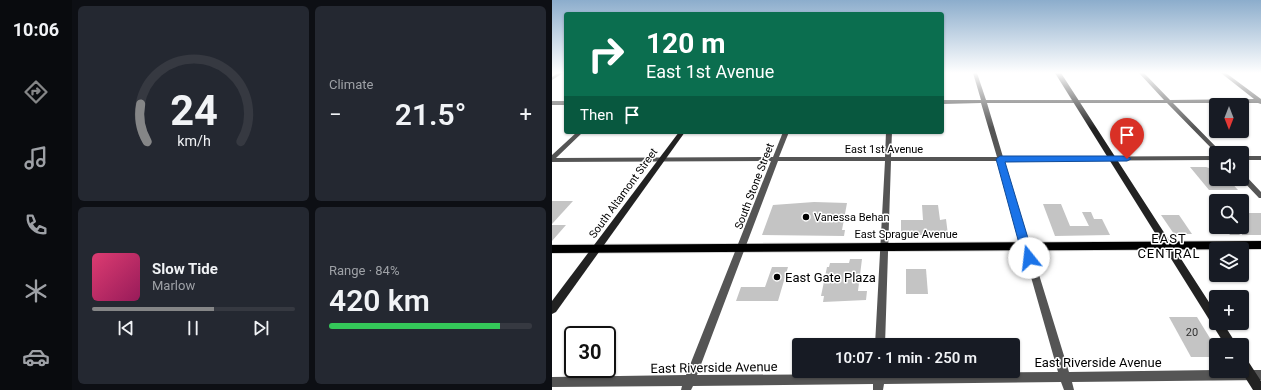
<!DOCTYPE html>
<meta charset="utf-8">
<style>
body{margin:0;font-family:Roboto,sans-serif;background:#242831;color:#f1f3f6;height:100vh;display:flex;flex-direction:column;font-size:15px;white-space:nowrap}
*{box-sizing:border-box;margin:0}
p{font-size:13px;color:#9ea1a6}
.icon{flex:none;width:22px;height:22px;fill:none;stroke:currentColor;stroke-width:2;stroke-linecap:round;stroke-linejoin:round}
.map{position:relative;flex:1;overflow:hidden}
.details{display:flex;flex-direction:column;gap:6px;padding:6px;background:#0d0f14;width:480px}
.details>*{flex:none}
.guide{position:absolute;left:12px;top:12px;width:380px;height:122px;border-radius:4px;box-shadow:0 1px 3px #0004;background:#0b6e4f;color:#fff;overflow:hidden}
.needle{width:26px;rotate:180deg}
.controls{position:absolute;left:657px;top:98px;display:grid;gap:8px}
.controls a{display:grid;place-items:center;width:40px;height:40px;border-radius:4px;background:#171b24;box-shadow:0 1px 3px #0004;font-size:20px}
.speed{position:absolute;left:12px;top:326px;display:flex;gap:8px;font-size:20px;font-weight:700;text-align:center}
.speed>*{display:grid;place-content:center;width:52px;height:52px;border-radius:50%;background:#171b24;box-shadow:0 1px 3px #0004;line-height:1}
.speed .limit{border:2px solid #111;border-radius:6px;background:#fff;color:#111}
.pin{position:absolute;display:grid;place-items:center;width:34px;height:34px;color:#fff;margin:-41px -17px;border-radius:50% 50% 50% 0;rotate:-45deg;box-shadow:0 0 4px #0007}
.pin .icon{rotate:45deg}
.me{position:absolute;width:44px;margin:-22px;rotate:344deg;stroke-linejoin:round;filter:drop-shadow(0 0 3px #0008)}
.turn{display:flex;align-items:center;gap:14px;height:84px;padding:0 16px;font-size:18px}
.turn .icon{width:52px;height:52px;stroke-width:2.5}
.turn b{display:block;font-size:28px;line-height:34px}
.then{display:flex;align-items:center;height:38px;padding:0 16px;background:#0003;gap:8px;font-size:15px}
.big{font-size:30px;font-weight:600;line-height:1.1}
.details .widget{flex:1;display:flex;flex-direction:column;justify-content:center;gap:6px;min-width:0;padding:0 14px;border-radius:6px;background:#242831}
.details .dial{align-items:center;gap:0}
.dial svg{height:104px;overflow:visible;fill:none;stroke:#363941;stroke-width:7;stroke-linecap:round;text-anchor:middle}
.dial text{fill:#f1f3f6;stroke:none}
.song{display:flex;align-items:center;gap:12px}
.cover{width:48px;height:48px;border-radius:6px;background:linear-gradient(135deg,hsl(340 70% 55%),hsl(330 70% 35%))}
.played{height:4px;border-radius:2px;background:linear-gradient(90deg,#858687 60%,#363941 60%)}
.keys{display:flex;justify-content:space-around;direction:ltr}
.heat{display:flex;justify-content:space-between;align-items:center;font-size:22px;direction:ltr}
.charge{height:6px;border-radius:3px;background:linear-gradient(90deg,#34c759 84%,#363941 0)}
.details .tiles{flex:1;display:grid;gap:6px;grid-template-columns:repeat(2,1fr)}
.trip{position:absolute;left:240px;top:338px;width:228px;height:40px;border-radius:4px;background:#171b24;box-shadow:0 1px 3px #0004;font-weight:600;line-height:40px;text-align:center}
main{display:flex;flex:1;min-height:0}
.tab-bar{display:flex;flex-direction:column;width:72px;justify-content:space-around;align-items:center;background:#090b0e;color:#9ea1a6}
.tab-bar .icon{width:28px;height:28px}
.tab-bar .selected{color:#858687}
.tab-bar b{font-size:18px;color:#f1f3f6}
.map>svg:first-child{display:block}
.building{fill:#c4c4c4}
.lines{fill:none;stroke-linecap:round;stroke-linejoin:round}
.primary-casing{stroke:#dbdbdb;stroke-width:2}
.street{fill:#555;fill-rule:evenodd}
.secondary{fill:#222;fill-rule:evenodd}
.primary{fill:#000;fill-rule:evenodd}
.route{fill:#1a73e8;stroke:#114b97}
.poi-dot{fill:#000;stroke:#fff;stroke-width:1.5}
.labels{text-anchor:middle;stroke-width:3;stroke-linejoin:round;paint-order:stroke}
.street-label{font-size:11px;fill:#000;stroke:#fff}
.poi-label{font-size:11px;fill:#000;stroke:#fff;text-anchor:start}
.near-number-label{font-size:11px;fill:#313131}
.quarter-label{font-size:13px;letter-spacing:1px;fill:#000;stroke:#fff}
.near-poi-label{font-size:13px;fill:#000;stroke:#fff;text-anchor:start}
.near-street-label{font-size:13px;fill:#000;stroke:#fff}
</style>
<main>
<nav class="tab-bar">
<b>10:06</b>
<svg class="icon selected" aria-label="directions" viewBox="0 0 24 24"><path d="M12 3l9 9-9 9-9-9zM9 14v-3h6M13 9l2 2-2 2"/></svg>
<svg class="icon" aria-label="music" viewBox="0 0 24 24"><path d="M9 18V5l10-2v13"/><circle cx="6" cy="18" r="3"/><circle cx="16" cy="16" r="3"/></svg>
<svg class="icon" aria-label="phone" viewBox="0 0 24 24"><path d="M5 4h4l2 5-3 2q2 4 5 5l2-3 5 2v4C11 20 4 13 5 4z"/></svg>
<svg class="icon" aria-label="climate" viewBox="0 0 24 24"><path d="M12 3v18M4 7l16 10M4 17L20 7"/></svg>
<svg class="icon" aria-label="car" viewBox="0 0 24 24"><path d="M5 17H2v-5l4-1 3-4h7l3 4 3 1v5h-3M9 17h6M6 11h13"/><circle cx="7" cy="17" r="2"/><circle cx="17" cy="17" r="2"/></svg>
</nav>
<section class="details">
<div class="tiles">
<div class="widget dial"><svg viewBox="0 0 100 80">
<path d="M14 69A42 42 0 1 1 86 69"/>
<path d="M14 69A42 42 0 0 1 9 40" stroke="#858687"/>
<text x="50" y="56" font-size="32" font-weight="700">24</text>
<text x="50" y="72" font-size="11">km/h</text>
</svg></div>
<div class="widget"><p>Climate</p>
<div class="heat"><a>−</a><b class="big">21.5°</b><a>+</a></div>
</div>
<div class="widget">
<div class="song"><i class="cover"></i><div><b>Slow Tide</b><p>Marlow</p></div></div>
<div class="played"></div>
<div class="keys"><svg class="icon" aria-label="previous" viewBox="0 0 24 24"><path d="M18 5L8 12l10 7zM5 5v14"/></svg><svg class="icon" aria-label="pause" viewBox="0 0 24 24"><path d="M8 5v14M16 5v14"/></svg><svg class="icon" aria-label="next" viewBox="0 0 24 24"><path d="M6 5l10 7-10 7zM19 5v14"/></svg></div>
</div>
<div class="widget"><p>Range · 84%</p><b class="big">420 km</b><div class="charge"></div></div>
</div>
</section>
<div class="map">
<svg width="709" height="390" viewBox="0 0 709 390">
<rect width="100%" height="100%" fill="#fff"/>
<!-- building -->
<g class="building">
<path d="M638,167H654L660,169L664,174V179H676L686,190H657Z"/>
<path d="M0,201H21L0,224Z"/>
<path d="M262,202L295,203L290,230H293L292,236L210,235L221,205Z"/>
<path d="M491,204H509L518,226H537L530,212H539L542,219H550L558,235L503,236Z"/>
<path d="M370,205H386L388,220L394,219L396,235H349V220H371Z"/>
<path d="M690,205L697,213H709V235H690Z"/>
<path d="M609,215H627L640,234H622Z"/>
<path d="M0,225H14L0,241Z"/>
<path d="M672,227H682L688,235H678Z"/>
<path d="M298,259H310L306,291H315L314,300L271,302L272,296H269L275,267H277L278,263H297Z"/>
<path d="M220,267H236L226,301H184L189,287H213Z"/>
<path d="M354,269H374L376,294H354Z"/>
<path d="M617,317H645L664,348V357H639Z"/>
</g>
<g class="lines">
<!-- primary casing -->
<g class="primary-casing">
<path id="primary" d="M709,241V249L0,253V245Z"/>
</g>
<!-- street -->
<g class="street">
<path d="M6,73H11L0,80V77Z"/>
<path d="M421,73H425L434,100H612L587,73H592L618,100L702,99L669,73H674L709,99V104L706,103H621L670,153H664L615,103H435L451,157L664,156V160L452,161L517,372L664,370L690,371V370H709V380L520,382L522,390H512L509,382L332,384L331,390H321V384L141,386L139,390H129L130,386L0,387V377L134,375L219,161L0,162V155L25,132H31L4,158L221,157L231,132H237L227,157H333L334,132H340L339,157H445L429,103L390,104V100H429ZM226,161H333L323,345H333L339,161H446L506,372L332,373V371H322V374L145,375Z"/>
<rect x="0" y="101" width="14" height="4"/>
<rect x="690" y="156" width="19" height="4"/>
<path d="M690,174H692L709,192V198H707L689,179H690Z"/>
</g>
<!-- secondary -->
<g class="secondary">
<path d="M503,73H509L664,313V323H671L685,345H673Z"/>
<path d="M127,132H133L4,312L0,314V301Z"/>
<path d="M690,356L694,358L709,381V390H701L689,371H690Z"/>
</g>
<!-- primary -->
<use href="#primary" class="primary"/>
</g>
<!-- sky -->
<linearGradient id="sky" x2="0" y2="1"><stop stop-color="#8cadcc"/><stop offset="0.57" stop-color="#fff"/><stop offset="1" stop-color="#fff" stop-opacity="0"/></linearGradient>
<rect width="709" height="128" fill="url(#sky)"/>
<!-- route -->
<path class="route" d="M448,156H575L579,159L575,161L453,162L482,258L477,262L471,258L444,159Z"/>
<!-- markers -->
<g class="poi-dot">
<circle cx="254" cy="217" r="4"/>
<circle cx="225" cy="277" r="4"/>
</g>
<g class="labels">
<!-- street labels -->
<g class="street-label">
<text x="332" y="153">East 1st Avenue</text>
<text transform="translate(202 186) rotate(-69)" y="4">South Stone Street</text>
<text transform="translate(71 193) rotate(-54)" y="4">South Altamont Street</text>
<text x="354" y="238">East Sprague Avenue</text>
</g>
<!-- poi labels -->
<g class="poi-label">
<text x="262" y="221">Vanessa Behan</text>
</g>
<!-- near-number labels -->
<g class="near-number-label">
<text x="640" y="336">20</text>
</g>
<!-- quarter labels -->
<g class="quarter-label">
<text x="617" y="243">EAST<tspan x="617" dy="15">CENTRAL</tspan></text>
</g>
<!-- near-poi labels -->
<g class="near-poi-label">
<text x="233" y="282">East Gate Plaza</text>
</g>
<!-- near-street labels -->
<g class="near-street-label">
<text x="546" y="367">East Riverside Avenue</text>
<text transform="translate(162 367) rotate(-1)" y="5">East Riverside Avenue</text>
</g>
</g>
</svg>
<div class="controls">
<a><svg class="needle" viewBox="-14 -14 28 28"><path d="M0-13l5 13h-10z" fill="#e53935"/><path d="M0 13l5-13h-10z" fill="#9ea1a6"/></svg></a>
<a><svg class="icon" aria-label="sound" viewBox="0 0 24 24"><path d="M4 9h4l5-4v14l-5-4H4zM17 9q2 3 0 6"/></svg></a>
<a><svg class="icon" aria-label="search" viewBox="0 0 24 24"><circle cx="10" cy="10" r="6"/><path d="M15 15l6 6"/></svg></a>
<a><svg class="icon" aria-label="layers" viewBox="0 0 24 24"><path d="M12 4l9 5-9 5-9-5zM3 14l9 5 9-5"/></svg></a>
<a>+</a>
<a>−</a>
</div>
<div class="speed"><div class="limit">30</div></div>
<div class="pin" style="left:575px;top:159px;background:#d93025"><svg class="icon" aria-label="arrive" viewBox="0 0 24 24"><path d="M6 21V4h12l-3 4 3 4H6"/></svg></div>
<svg class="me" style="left:477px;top:258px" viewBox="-20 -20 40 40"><circle r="19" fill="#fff"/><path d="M0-13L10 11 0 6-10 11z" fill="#1a73e8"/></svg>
<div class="trip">10:07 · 1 min · 250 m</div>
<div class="guide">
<div class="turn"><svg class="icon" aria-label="right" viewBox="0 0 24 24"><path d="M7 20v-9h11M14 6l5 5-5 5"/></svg><div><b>120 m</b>East 1st Avenue</div></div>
<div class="then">Then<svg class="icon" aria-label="arrive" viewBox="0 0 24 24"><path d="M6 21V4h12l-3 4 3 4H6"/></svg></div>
</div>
</div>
</main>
